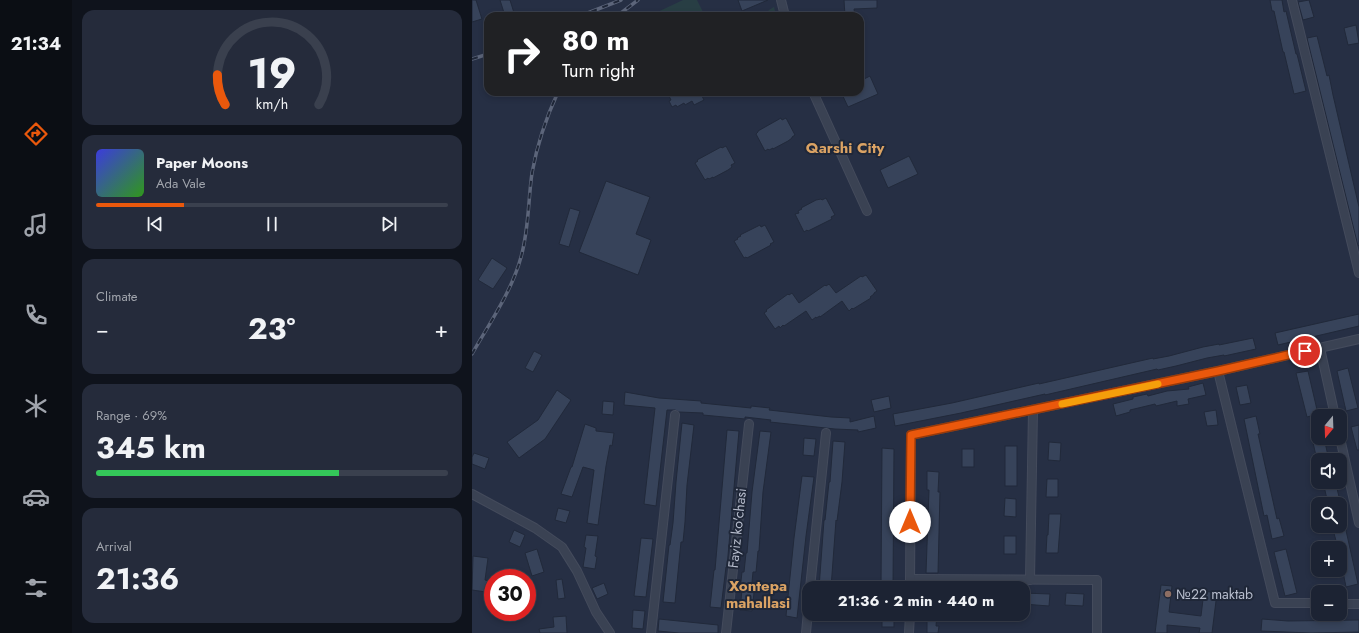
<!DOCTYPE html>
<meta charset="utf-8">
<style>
body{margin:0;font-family:Jost,sans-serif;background:#252b3b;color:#f1f3f6;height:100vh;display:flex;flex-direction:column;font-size:15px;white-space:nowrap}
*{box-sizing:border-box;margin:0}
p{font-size:13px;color:#a0a4ac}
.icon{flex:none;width:22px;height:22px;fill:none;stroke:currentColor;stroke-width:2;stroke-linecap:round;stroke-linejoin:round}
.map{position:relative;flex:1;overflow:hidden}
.panel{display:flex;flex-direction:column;gap:10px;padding:10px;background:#0f131c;width:400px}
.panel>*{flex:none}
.guide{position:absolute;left:12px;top:12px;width:380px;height:84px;border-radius:12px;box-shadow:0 2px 6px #0003,0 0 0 1px #3a404e;background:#202124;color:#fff;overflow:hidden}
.needle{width:26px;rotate:199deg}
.fabs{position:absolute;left:839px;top:409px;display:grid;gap:8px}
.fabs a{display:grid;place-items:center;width:36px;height:36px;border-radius:8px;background:#1c2333;box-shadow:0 2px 6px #0003,0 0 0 1px #3a404e;font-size:20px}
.speed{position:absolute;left:12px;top:569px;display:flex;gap:8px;font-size:20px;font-weight:700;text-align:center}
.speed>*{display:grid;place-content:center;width:52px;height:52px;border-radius:50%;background:#1c2333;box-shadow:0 2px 6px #0003,0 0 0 1px #3a404e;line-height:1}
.speed .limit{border:6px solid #d22;background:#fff;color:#111}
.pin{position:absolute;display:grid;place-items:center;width:34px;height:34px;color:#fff;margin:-17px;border:2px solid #fff;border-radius:50%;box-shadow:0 1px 4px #0007}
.me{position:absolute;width:44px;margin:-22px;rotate:0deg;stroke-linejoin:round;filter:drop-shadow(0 0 3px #0008)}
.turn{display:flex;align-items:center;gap:14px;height:84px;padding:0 12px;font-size:18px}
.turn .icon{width:52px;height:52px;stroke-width:2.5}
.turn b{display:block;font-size:28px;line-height:34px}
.big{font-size:30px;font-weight:700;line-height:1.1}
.panel .tile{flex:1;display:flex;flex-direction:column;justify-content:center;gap:6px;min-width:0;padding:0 14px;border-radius:12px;background:#252b3b}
.panel .dial{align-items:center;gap:0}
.dial svg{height:104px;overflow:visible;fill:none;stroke:#3a404e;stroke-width:7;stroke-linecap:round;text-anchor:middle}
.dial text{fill:#f1f3f6;stroke:none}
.song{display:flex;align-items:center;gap:12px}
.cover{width:48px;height:48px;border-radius:6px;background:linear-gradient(135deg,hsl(240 70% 55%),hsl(110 70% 35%))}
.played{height:4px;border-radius:2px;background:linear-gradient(90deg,#ea580c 25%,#3a404e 25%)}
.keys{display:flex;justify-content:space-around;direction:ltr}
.heat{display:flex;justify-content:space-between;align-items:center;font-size:22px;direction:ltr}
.charge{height:6px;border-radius:3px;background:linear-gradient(90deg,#34c759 69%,#3a404e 0)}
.trip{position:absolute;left:330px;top:581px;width:228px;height:40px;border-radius:12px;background:#1c2333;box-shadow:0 2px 6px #0003,0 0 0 1px #3a404e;font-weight:700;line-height:40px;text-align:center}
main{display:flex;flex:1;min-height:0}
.menu{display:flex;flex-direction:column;width:72px;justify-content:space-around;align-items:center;background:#0b0e14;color:#a0a4ac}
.menu .icon{width:28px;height:28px}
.menu .selected{color:#ea580c}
.menu b{font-size:18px;color:#f1f3f6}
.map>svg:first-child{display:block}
.grass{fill:url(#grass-tufts)}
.pitch{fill:#283e44}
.building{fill:#37435a;stroke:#21293a}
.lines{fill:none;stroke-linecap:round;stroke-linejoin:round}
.minor-casing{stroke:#444b5c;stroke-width:10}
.minor{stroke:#3a4253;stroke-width:8}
.rail-casing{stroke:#5c657a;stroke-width:3.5}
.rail{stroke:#1f2738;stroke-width:2;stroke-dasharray:6;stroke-linecap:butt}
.route-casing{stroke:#983908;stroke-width:10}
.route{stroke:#ea580c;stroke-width:7}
.slow{stroke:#f59e0b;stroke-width:7}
.education-dot{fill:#8d6e63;stroke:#1f2738;stroke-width:1.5}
.labels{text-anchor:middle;stroke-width:4;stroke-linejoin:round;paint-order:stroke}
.street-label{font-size:14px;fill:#b7bdcd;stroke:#1f2738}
.poi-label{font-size:14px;fill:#b7bdcd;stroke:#1f2738;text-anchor:start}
.neighbourhood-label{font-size:15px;font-weight:bold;fill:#dba364;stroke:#1f2738}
</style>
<main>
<nav class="menu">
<b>21:34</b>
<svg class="icon selected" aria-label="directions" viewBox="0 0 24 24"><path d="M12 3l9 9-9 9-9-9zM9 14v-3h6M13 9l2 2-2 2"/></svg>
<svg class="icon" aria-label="music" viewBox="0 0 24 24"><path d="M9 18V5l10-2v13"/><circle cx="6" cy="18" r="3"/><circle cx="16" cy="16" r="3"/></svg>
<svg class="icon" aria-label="phone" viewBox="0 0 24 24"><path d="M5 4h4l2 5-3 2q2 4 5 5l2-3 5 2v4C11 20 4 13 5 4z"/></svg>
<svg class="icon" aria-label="climate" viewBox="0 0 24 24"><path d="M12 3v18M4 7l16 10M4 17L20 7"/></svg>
<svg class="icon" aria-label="car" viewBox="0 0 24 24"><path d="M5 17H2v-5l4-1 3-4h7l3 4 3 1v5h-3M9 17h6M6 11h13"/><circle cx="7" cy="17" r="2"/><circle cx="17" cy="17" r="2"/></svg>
<svg class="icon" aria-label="filters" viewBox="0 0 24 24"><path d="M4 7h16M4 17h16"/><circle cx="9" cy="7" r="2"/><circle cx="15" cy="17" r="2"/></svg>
</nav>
<section class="panel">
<div class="tile dial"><svg viewBox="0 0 100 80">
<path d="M14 69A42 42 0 1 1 86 69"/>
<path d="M14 69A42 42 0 0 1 8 46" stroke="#ea580c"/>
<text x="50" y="56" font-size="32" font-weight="700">19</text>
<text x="50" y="72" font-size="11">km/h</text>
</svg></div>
<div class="tile">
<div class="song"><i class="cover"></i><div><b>Paper Moons</b><p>Ada Vale</p></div></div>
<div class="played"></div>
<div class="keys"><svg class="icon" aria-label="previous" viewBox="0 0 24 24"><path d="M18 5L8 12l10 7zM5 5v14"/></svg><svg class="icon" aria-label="pause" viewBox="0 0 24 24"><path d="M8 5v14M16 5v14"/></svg><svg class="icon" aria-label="next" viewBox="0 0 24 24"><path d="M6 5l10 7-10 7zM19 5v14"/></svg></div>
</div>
<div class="tile"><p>Climate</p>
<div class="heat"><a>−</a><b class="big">23°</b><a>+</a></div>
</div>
<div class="tile"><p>Range · 69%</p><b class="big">345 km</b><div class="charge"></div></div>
<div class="tile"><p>Arrival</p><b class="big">21:36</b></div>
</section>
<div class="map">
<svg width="887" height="633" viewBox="0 0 887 633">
<defs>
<pattern id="grass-tufts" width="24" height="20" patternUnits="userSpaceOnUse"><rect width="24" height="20" fill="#283e44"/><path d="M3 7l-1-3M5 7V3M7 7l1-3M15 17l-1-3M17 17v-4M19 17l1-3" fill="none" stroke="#45585e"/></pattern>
</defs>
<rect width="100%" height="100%" fill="#262f44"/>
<!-- grass -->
<path class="grass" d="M302,7L304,16H293L297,10Z"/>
<!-- pitch -->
<path class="pitch" d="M211,0H225L233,16H180L179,15Z"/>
<!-- building -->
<g class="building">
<path d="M0,0H4L10,19L0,22Z"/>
<path d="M28,0H38L43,16H33Z"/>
<path d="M266,0H296L270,11Z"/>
<path d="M372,0H405V8L382,9L383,16H373Z"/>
<path d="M798,0H810L812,12L814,11L824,54H825L834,91L822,94L812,52H811L802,11H800Z"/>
<path d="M837,0L842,17L831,20L826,2Z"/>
<path d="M884,25L887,43L876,45L872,28Z"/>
<path d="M845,36L855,76L857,75L861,95L887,207V245L886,246L835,38Z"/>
<path d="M398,76L406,94L376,107L369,92H388V81Z"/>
<path d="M195,92H228L232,100L222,105L220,101L213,105L212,103L205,107L204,105L200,107L197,101L199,100Z"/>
<path d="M309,118L310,120L314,118L323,135L320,137V138L316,141L301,149V148L297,150L296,149L293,151L284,134L286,132V131Z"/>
<path d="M254,146L263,163L259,165L260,167L256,170L241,178V177L237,179L236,178L233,180L223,163L226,161L225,160L249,147L250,148Z"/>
<path d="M437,156L446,174L416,188L408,170Z"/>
<path d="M134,181L178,197L164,234L179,240L166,275L107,252Z"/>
<path d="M354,198L363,215L359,217L360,219L336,231L335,230L332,232L323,214L327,213L326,211L330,209L329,208L344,200L349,199L350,200Z"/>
<path d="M98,208L108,211L97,247L87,244Z"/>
<path d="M288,225L289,227L293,225L302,242L298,244L299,245L275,258L274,257L272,258L262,241L266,239L265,238L269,236L268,235Z"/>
<path d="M20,258L35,268L21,289L6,280Z"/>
<path d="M394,275L405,291L402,293V294L398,297L399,298L381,309L380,308L377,311L370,301L348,317V316L344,318V317L340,320L334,311L312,326L311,325L308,328L307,326L303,329L292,313L295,311L294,310L316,294L317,295L320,293L327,303L353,285L354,286L357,284L364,293L389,276L390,277Z"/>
<path d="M887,314V326L806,345L803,333Z"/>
<path d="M781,338L784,349L752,356V355L735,358L704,366L686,370L685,369L573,395V394L489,413L423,426L421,414L480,403L567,383V384L681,358V359L697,356L731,347L747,344V345Z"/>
<path d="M62,351L70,355L61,372L53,368Z"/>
<path d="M876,368L886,408L874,411L865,371Z"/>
<path d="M836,371L846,414L835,417L824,373Z"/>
<path d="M731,383L734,395L716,399L717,404L705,406V401L684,406L683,404L658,410V412L644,416L641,404L661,399V397L675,394L676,396L695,391L717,389L716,387Z"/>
<path d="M775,385L779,403L768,405L764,387Z"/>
<path d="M85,390L99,400L73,439L47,458L35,442L66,420Z"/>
<path d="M153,392L187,398L229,401V403L279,408V406L298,408L297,410L359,417L378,418V422L402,416L404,428L386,432V430L363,429L298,422L299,420L273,417V419L231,415V413L207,412L203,410H195L184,506L172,504L183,408L152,405Z"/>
<path d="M417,396L419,408L402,412L399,400Z"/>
<path d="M131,401L142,402L141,415L130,414Z"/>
<path d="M744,410L746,425L735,426L732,412Z"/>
<path d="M784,416L788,434H786L805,519L807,518L812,536L800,539L795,515L792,516L772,419Z"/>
<path d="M210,423L222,425L215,485L213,522L211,542H209L203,603L191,602L197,545H198L201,523L204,482Z"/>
<path d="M113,424L124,428V431L142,433L140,446L138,445L134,466L126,525L115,523L122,470L111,467L100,497L89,494L99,467H100Z"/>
<path d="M887,425V450H885L879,427Z"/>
<path d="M255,430L267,431L255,567H254L249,608L238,607L242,570H243Z"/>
<path d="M288,431L299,432L291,492L287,551H286L284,572H281L279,592L282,593L280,611L268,610L270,590H268L270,572H272L274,553H275L280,492Z"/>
<path d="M846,432V438H852L857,460H845L839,434Z"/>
<path d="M332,438L344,439L342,456L331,455Z"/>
<path d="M361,441L373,442L370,482L365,521L364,520L359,588H347L352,520H353L357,482H358Z"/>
<path d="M577,442L589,443L588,461L576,460Z"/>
<rect x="533" y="446" width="12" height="40"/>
<path d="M410,448L422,449L421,588L409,587Z"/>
<rect x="490" y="449" width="12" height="18"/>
<path d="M2,453L17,458L13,469L0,464V457Z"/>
<path d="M455,471L467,472L466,492H468L466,573H454L457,490H455Z"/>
<path d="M330,476L342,477L334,536L325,618L314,616L322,538Z"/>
<path d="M575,479H586V497H574Z"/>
<path d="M864,484L868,501L856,504L852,486Z"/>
<path d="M533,498L544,499V517L532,516Z"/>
<path d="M86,508L98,511L94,523L83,520Z"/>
<path d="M577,514H589L586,553H574L575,535H576Z"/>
<path d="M860,526H873L886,584L874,587L868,557V548H866Z"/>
<path d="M42,530L53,535L48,547L37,542Z"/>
<path d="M114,535L126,536L123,556L125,557L123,569L111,567L114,548L112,547Z"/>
<rect x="532" y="536" width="12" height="18"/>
<path d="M169,538L181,539L174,597L162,596Z"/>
<path d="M65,549L72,572L60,576L53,553Z"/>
<path d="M814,549L825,593L813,596L802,552Z"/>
<path d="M1,556L16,558L13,580L21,582V593L0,590Z"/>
<path d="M90,579L93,598L86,599L84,580Z"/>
<path d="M132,583L136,594L125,599L120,588Z"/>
<path d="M689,585L700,586L697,612L729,616L732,591L745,593L740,633H727L728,628L695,625V633H683Z"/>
<path d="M551,593L578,594L577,606L551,604Z"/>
<path d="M594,593L612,594L611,606L593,605Z"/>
<path d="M161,610L173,611L171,629L160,628Z"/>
<rect x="410" y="614" width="12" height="13"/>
<path d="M455,614H465L464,626H467L466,633H455Z"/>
<path d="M94,616L95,633H68L67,629L82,627L81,617Z"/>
<path d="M187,619L246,625V633H207L186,631Z"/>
<path d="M790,619L816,621L887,620V632L839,633L789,631Z"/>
</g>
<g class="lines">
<!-- minor casing -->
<g class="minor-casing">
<g id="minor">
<path d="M309,0L313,16"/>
<path d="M820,0L887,273"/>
<path d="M341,92L395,211"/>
<path d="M848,348L863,416"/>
<path d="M746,371L803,603H846"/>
<path d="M868,438L887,523"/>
<path d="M0,494L63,528L90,547L105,571L124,612L138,633"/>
<path d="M438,579L625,580V633"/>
<path d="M558,580L561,410"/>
<path d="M338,588L354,433"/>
<path d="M438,588L439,435L746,371L887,339"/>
<path d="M868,604H887"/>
<path d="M179,633L203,415"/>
<path d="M254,633L277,424"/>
<path d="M334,633L337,600"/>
<path d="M437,633L438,614"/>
</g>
</g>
<!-- minor -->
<use href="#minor" class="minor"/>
<!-- rail casing -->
<g class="rail-casing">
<g id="rail">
<path d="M108,16L149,0"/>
<path d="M145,16L166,0"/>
<path d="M0,59L16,54"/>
<path d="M0,354C17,324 40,291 49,257C57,229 56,201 60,173C65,145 74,118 86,92"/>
</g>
</g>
<!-- rail -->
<use href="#rail" class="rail"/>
</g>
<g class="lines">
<!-- route casing -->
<g class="route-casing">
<path id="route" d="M438,522L439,435L746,371L833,351"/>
</g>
<!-- route -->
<use href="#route" class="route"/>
<!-- slow -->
<path class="slow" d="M590,404L686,384"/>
</g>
<!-- markers -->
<circle class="education-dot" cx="696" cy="594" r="4"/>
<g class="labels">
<!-- street labels -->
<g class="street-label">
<text transform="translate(265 528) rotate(-84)" y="5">Fayiz ko'chasi</text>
</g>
<!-- poi labels -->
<g class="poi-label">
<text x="704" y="599">№22 maktab</text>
</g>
<!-- neighbourhood labels -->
<g class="neighbourhood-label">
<text x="373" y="153">Qarshi City</text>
<text x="286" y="591">Xontepa<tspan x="286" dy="17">mahallasi</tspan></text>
</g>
</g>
</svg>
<div class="fabs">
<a><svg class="needle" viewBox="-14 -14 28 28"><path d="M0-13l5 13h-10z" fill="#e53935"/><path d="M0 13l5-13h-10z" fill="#a0a4ac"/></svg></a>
<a><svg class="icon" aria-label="sound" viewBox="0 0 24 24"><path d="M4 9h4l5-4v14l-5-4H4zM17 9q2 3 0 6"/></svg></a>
<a><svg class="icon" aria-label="search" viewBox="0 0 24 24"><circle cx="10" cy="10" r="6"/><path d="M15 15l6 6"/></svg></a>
<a>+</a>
<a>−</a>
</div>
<div class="speed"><div class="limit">30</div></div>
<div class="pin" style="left:833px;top:351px;background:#d93025"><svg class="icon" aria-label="arrive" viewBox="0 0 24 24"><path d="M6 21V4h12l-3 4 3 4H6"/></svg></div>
<svg class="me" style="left:438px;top:522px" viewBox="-20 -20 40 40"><circle r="19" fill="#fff"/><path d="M0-13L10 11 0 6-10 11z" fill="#ea580c"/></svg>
<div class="trip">21:36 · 2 min · 440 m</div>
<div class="guide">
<div class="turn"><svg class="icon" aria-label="right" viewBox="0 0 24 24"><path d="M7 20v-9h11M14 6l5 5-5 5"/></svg><div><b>80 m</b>Turn right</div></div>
</div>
</div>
</main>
